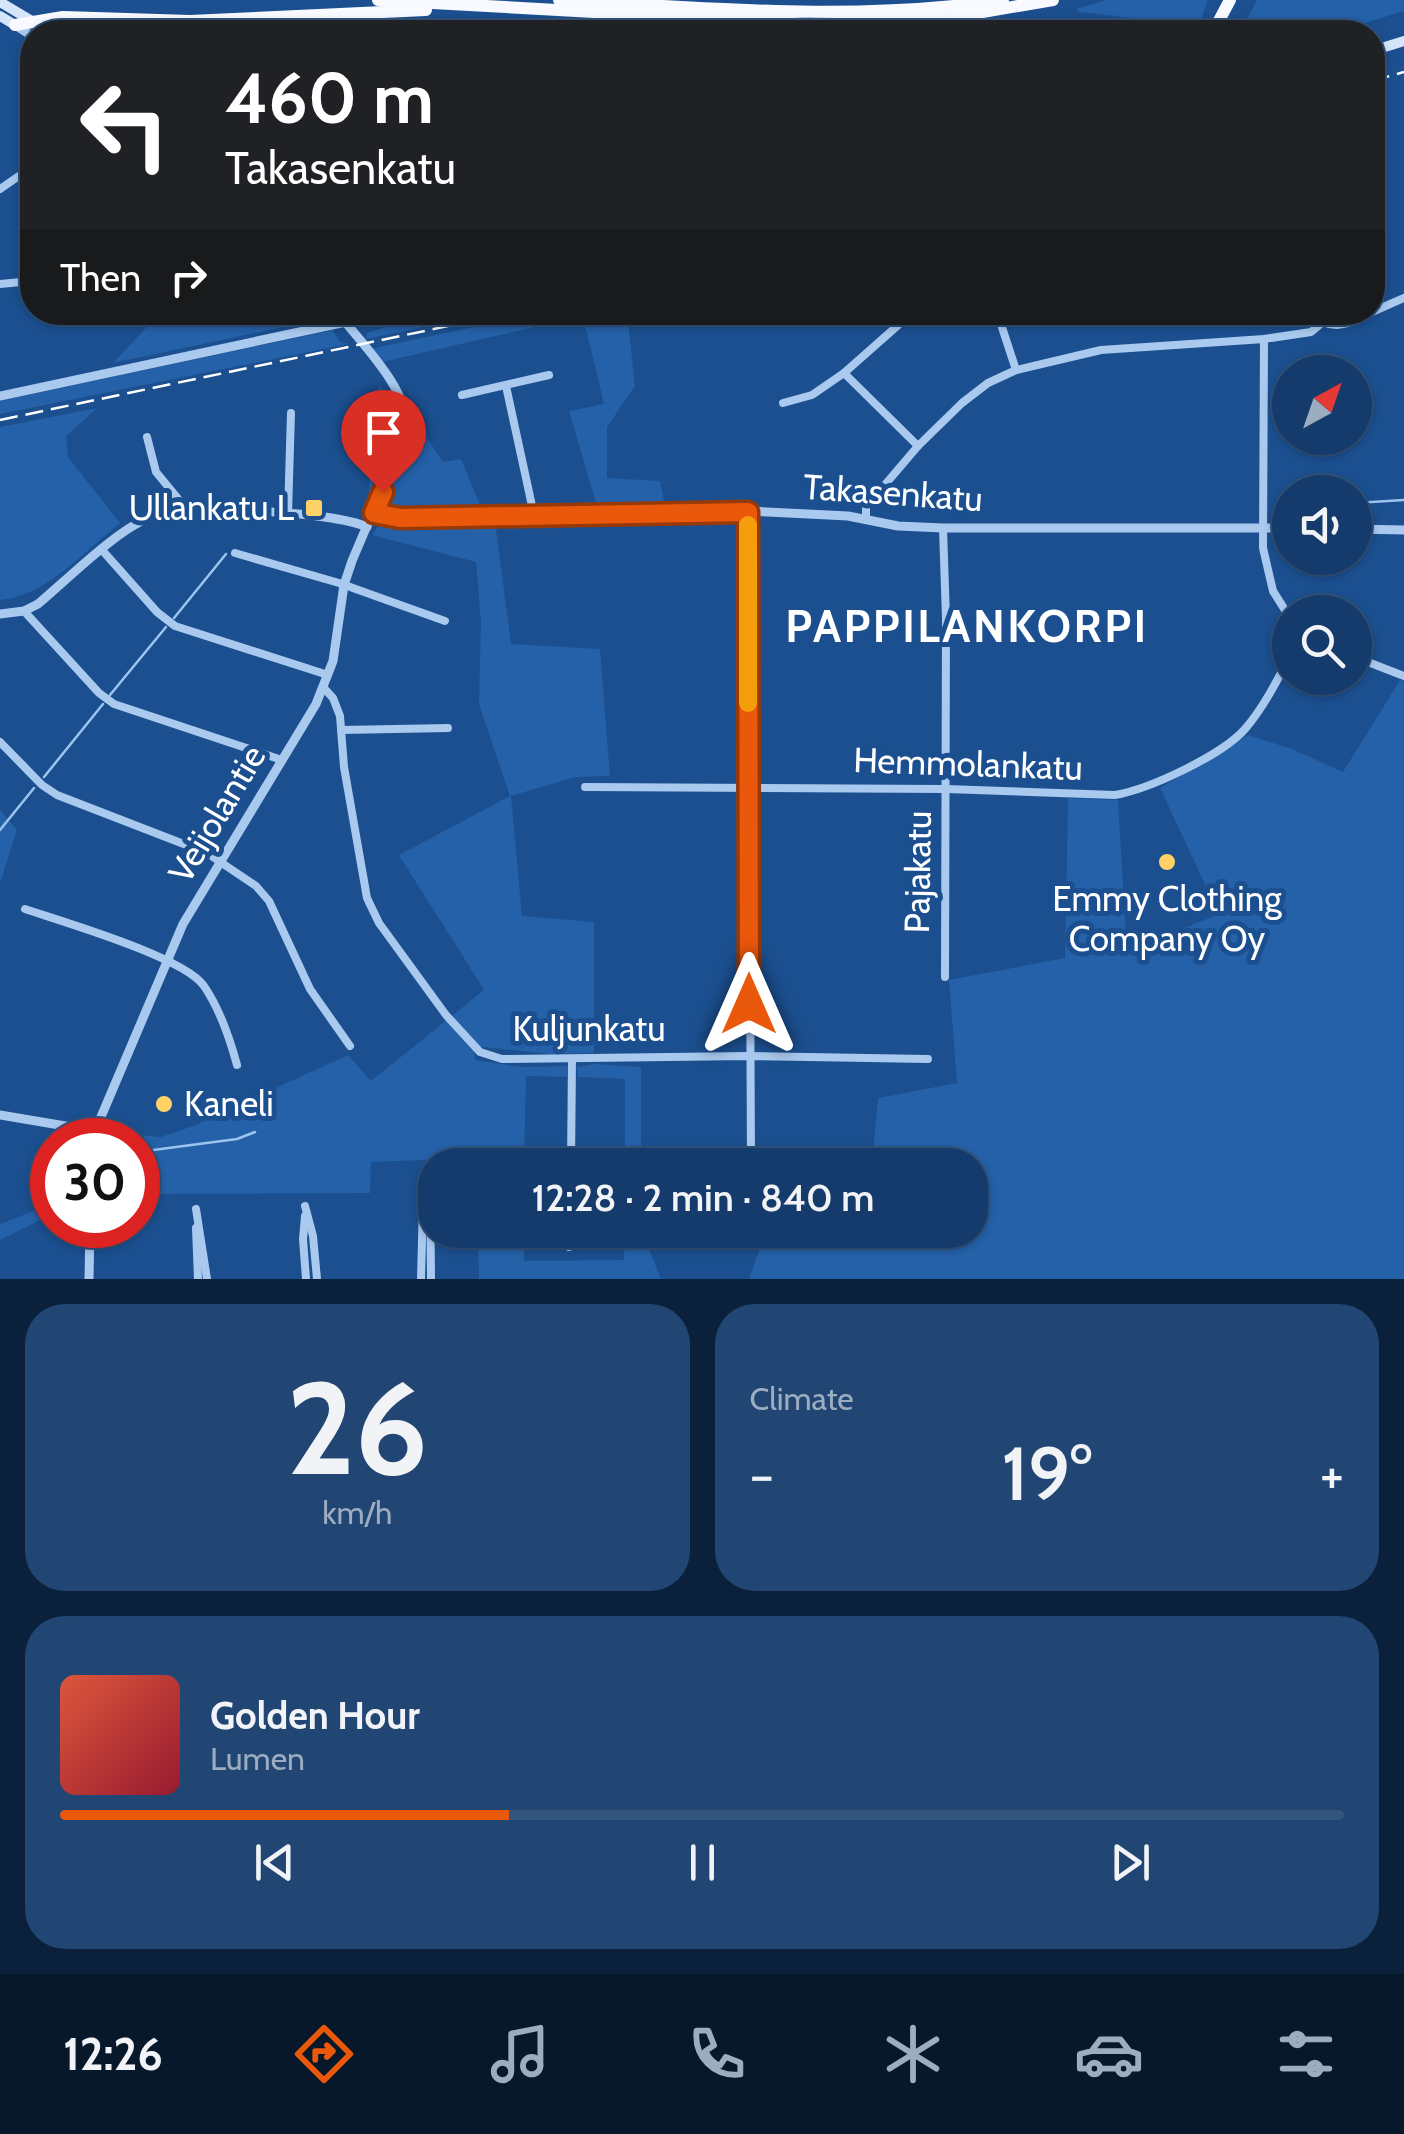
<!DOCTYPE html>
<meta charset="utf-8">
<style>
body{margin:0;font-family:Cabin,sans-serif;background:#214673;color:#f1f3f6;height:100vh;display:flex;flex-direction:column;font-size:38px;white-space:nowrap}
*{box-sizing:border-box;margin:0}
p{font-size:32px;color:#9dadc1}
.icon{flex:none;width:55px;height:55px;fill:none;stroke:currentColor;stroke-width:2;stroke-linecap:round;stroke-linejoin:round}
.map{position:relative;height:1279px;overflow:hidden}
.side{display:flex;flex-direction:column;gap:25px;padding:25px;background:#0b203b;flex:1}
.side>*{flex:none}
.guide{position:absolute;left:20px;top:20px;width:1365px;height:305px;border-radius:40px;box-shadow:0 2px 8px #0004,0 0 0 2px #33557e;background:#202124;color:#fff;overflow:hidden}
.needle{width:65px;rotate:40deg}
.buttons{position:absolute;left:1272px;top:355px;display:grid;gap:20px}
.buttons a{display:grid;place-items:center;width:100px;height:100px;border-radius:50%;background:#143b6b;box-shadow:0 2px 8px #0004,0 0 0 2px #33557e;font-size:50px}
.speed{position:absolute;left:30px;top:1118px;display:flex;gap:20px;font-size:50px;font-weight:700;text-align:center}
.speed>*{display:grid;place-content:center;width:130px;height:130px;border-radius:50%;background:#143b6b;box-shadow:0 2px 8px #0004,0 0 0 2px #33557e;line-height:1}
.speed .limit{border:15px solid #d22;background:#fff;color:#111}
.pin{position:absolute;display:grid;place-items:center;width:85px;height:85px;color:#fff;margin:-102px -42px;border-radius:50% 50% 50% 0;rotate:-45deg;box-shadow:0 0 10px #0007}
.pin .icon{rotate:45deg}
.me{position:absolute;width:110px;margin:-55px;rotate:0deg;stroke-linejoin:round;filter:drop-shadow(0 0 8px #0008)}
.turn{display:flex;align-items:center;gap:35px;height:210px;padding:0 40px;font-size:45px}
.turn .icon{width:130px;height:130px;stroke-width:2.5}
.turn b{display:block;font-size:70px;line-height:85px}
.then{display:flex;align-items:center;height:95px;padding:0 40px;background:#0003;gap:20px;font-size:38px}
.big{font-size:75px;font-weight:600;line-height:1.1}
.side .card{flex:1;display:flex;flex-direction:column;justify-content:center;gap:15px;min-width:0;padding:0 35px;border-radius:40px;background:#214673}
.side .dial{align-items:center;gap:0}
.dial b{font-size:130px;line-height:1}
.song{display:flex;align-items:center;gap:30px}
.cover{width:120px;height:120px;border-radius:15px;background:linear-gradient(135deg,hsl(10 70% 55%),hsl(350 70% 35%))}
.played{height:10px;border-radius:5px;background:linear-gradient(90deg,#ea580c 35%,#33557e 35%)}
.keys{display:flex;justify-content:space-around;direction:ltr}
.heat{display:flex;justify-content:space-between;align-items:center;font-size:55px;direction:ltr}
.side .tiles{flex:1;display:grid;gap:25px;grid-template-columns:1fr 1fr}
.card:last-child{grid-column:span 2}
.trip{position:absolute;left:418px;top:1148px;width:570px;height:100px;border-radius:40px;background:#143b6b;box-shadow:0 2px 8px #0004,0 0 0 2px #33557e;font-weight:600;line-height:100px;text-align:center}
.tabs{display:flex;height:160px;justify-content:space-around;align-items:center;background:#08182b;color:#9dadc1}
.tabs .icon{width:70px;height:70px}
.tabs .on{color:#ea580c}
.tabs b{font-size:45px;color:#f1f3f6}
.map>svg:first-child{display:block}
.green{fill:#2461a8}
.lines{fill:none;stroke-linecap:round;stroke-linejoin:round}
.stream{stroke:#9cc4f0;stroke-width:2.5}
.minor{stroke:#a9c9ee;stroke-width:8}
.tertiary{stroke:#a9c9ee;stroke-width:9}
.secondary{stroke:#d6e6fa;stroke-width:10}
.trunk{stroke:#f8faff;stroke-width:12}
.rail{stroke:#fff;stroke-width:2.5;stroke-dasharray:18 8;stroke-linecap:butt}
.route-casing{stroke:#983908;stroke-width:25}
.route{stroke:#ea580c;stroke-width:18}
.slow{stroke:#f59e0b;stroke-width:18}
.poi-dot{fill:#ffd166;stroke:#1b4f8f;stroke-width:4}
.labels{text-anchor:middle;stroke-width:10;stroke-linejoin:round;paint-order:stroke}
.street-label{font-size:35px;fill:#fff;stroke:#1b4f8f}
.poi-label{font-size:35px;fill:#fff;stroke:#1b4f8f;text-anchor:end}
.district-label{font-size:45px;font-weight:bold;letter-spacing:2.5px;fill:#fff;stroke:#1b4f8f}
</style>
<div class="map">
<svg width="1404" height="1279" viewBox="0 0 1404 1279">
<rect width="100%" height="100%" fill="#1b4f8f"/>
<!-- green -->
<g class="green">
<path d="M1107,0H1208L1196,32H1182L1149,20L1080,12L1076,9Z"/>
<path d="M1257,0H1404V11L1336,32H1240Z"/>
<path d="M325,312V317L317,320L113,363L160,313H221L237,327L251,313Z"/>
<path d="M434,313H489L366,339L367,333L373,331Z"/>
<path d="M540,313H627L635,386L607,427V478L660,481L665,506H597L569,411L604,404L583,316L382,362L370,349Z"/>
<path d="M333,330L339,341L348,344L0,414V401Z"/>
<path d="M380,386C408,424 383,459 369,498V404Z"/>
<path d="M97,408L66,436L68,457L120,523C84,551 47,596 0,600V427Z"/>
<path d="M413,417L443,462L461,459L481,507L402,509L391,503C389,474 411,447 413,417Z"/>
<path d="M495,521L511,644L600,649L610,776L575,777L511,796L522,916L594,922V1053L550,1054L474,1046L475,1060L522,1067L567,1066V1077L526,1076L524,1165H477V1158L371,1162L370,1193L138,1194V1140H100L101,1131L161,1137L193,1126L348,1055L371,1081L484,990L399,855L510,796L479,704L481,622L476,562L372,535L380,524H445C460,530 478,522 495,521Z"/>
<path d="M1400,680L1404,681V1279H749L763,1239L865,1237L866,1230H970V1165H872L878,1098L957,1083L949,980L1065,958L1068,798L1118,800L1127,951L1219,914L1160,788L1248,735L1292,749L1343,772Z"/>
<path d="M0,810L17,830L0,883Z"/>
<path d="M594,1064L641,1067V1165H625V1079L578,1077L577,1067Z"/>
<path d="M52,1204V1214L0,1240V1224Z"/>
<path d="M478,1230H523L524,1261L624,1260L625,1230H641L661,1279H479Z"/>
</g>
<g class="lines">
<!-- stream -->
<g class="stream">
<path d="M1355,503L1404,500"/>
<path d="M1280,507H1290"/>
<path d="M174,618L226,554"/>
<path d="M110,695L166,627"/>
<path d="M44,777L103,704"/>
<path d="M0,830L34,788"/>
<path d="M138,1152L237,1139L255,1132"/>
</g>
<!-- minor -->
<g class="minor">
<path d="M0,189L32,167"/>
<path d="M0,284L32,281"/>
<path d="M997,312L1016,370"/>
<path d="M1372,312L1404,298"/>
<path d="M1323,322C1341,330 1355,320 1372,312"/>
<path d="M1264,339L1263,548L1273,591L1290,618"/>
<path d="M844,373L913,312"/>
<path d="M506,386L534,515"/>
<path d="M462,395L549,375"/>
<path d="M783,403L812,395L844,373L918,446"/>
<path d="M147,437L156,472L189,512"/>
<path d="M748,511L751,1165"/>
<path d="M288,514L291,413"/>
<path d="M866,518V507L918,446L962,403L988,383L1016,370L1101,350L1264,339L1311,332L1323,322L1326,312"/>
<path d="M943,528L946,619L945,977"/>
<path d="M102,550L157,612L175,626L328,675"/>
<path d="M235,553L339,583L445,621"/>
<path d="M24,611L99,693L114,704L282,760"/>
<path d="M1355,657L1404,676"/>
<path d="M323,687L333,698L340,716L344,767L367,898L379,923L446,1015L480,1052L502,1059L748,1056L928,1059"/>
<path d="M341,730L448,728"/>
<path d="M0,742L42,785L57,795L207,853L256,886L269,901L310,989L350,1046"/>
<path d="M585,787L946,789L1115,795C1150,789 1222,755 1245,729C1263,708 1277,681 1290,656"/>
<path d="M25,909C63,922 184,957 204,986C219,1008 230,1039 237,1065"/>
<path d="M571,1165L572,1059"/>
<path d="M430,1184L431,1279"/>
<path d="M305,1206L313,1236L317,1279"/>
<path d="M196,1209L207,1279"/>
<path d="M305,1216L303,1239L306,1279"/>
<path d="M196,1228L198,1279"/>
<path d="M569,1247L570,1230"/>
<path d="M421,1279L423,1202L429,1175"/>
</g>
<!-- tertiary -->
<g class="tertiary">
<path d="M15,25L32,36"/>
<path d="M0,396L393,312"/>
<path d="M374,513L400,518L748,511L848,516L898,526L943,528H1290"/>
<path d="M1355,529L1404,530"/>
<path d="M0,614L24,611L38,604C67,580 120,526 154,516C192,505 332,511 367,527"/>
<path d="M0,1115L95,1131"/>
<path d="M95,1140V1131L183,924L316,704L333,661L344,585L352,561L407,431C410,390 362,344 337,312"/>
<path d="M89,1279L90,1225"/>
</g>
<!-- secondary -->
<g class="secondary">
<path d="M0,2L32,21"/>
<path d="M0,16L15,25"/>
<path d="M1372,51L1404,41"/>
</g>
<!-- trunk -->
<g class="trunk">
<path d="M378,0L811,24L948,18L1053,0"/>
<path d="M559,0C708,8 854,22 1003,0"/>
<path d="M15,25L63,17L190,21L426,10"/>
<path d="M934,27L1019,25L1136,32"/>
<path d="M1213,32L1230,0"/>
</g>
<!-- rail -->
<g class="rail">
<path d="M1372,81L1404,72"/>
<path d="M0,420L515,312"/>
</g>
</g>
<g class="lines">
<!-- route casing -->
<g class="route-casing">
<path id="route" d="M383,492L374,513L400,518L748,512L749,1004"/>
</g>
<!-- route -->
<use href="#route" class="route"/>
<!-- slow -->
<path class="slow" d="M748,703V525"/>
</g>
<!-- markers -->
<g class="poi-dot">
<rect x="304" y="498" width="20" height="20" rx="5"/>
<circle cx="1167" cy="862" r="10"/>
<circle cx="164" cy="1104" r="10"/>
</g>
<g class="labels">
<!-- street labels -->
<g class="street-label">
<text transform="translate(893 493) rotate(4)" y="12">Takasenkatu</text>
<text transform="translate(968 764) rotate(2)" y="12">Hemmolankatu</text>
<text transform="translate(217 814) rotate(-59)" y="12">Veijolantie</text>
<text transform="translate(918 872) rotate(-89)" y="12">Pajakatu</text>
<text x="589" y="1041">Kuljunkatu</text>
</g>
<!-- poi labels -->
<g class="poi-label">
<text x="294" y="520">Ullankatu L</text>
<text x="1167" y="911" text-anchor="middle">Emmy Clothing<tspan x="1167" dy="40">Company Oy</tspan></text>
<text x="184" y="1116" text-anchor="start">Kaneli</text>
</g>
<!-- district labels -->
<g class="district-label">
<text x="967" y="642">PAPPILANKORPI</text>
</g>
</g>
</svg>
<div class="buttons">
<a><svg class="needle" viewBox="-14 -14 28 28"><path d="M0-13l5 13h-10z" fill="#e53935"/><path d="M0 13l5-13h-10z" fill="#9dadc1"/></svg></a>
<a><svg class="icon" aria-label="sound" viewBox="0 0 24 24"><path d="M4 9h4l5-4v14l-5-4H4zM17 9q2 3 0 6"/></svg></a>
<a><svg class="icon" aria-label="search" viewBox="0 0 24 24"><circle cx="10" cy="10" r="6"/><path d="M15 15l6 6"/></svg></a>
</div>
<div class="speed"><div class="limit">30</div></div>
<div class="pin" style="left:383px;top:492px;background:#d93025"><svg class="icon" aria-label="arrive" viewBox="0 0 24 24"><path d="M6 21V4h12l-3 4 3 4H6"/></svg></div>
<svg class="me" style="left:749px;top:1004px" viewBox="-20 -20 40 40"><path d="M0-17L14 15 0 8-14 15z" fill="#ea580c" stroke="#fff" stroke-width="4"/></svg>
<div class="trip">12:28 · 2 min · 840 m</div>
<div class="guide">
<div class="turn"><svg class="icon" aria-label="left" viewBox="0 0 24 24"><path d="M17 20v-9H6M10 6l-5 5 5 5"/></svg><div><b>460 m</b>Takasenkatu</div></div>
<div class="then">Then<svg class="icon" aria-label="right" viewBox="0 0 24 24"><path d="M7 20v-9h11M14 6l5 5-5 5"/></svg></div>
</div>
</div>
<section class="side">
<div class="tiles">
<div class="card dial"><b>26</b><p>km/h</p></div>
<div class="card"><p>Climate</p>
<div class="heat"><a>−</a><b class="big">19°</b><a>+</a></div>
</div>
<div class="card">
<div class="song"><i class="cover"></i><div><b>Golden Hour</b><p>Lumen</p></div></div>
<div class="played"></div>
<div class="keys"><svg class="icon" aria-label="previous" viewBox="0 0 24 24"><path d="M18 5L8 12l10 7zM5 5v14"/></svg><svg class="icon" aria-label="pause" viewBox="0 0 24 24"><path d="M8 5v14M16 5v14"/></svg><svg class="icon" aria-label="next" viewBox="0 0 24 24"><path d="M6 5l10 7-10 7zM19 5v14"/></svg></div>
</div>
</div>
</section>
<nav class="tabs">
<b>12:26</b>
<svg class="icon on" aria-label="directions" viewBox="0 0 24 24"><path d="M12 3l9 9-9 9-9-9zM9 14v-3h6M13 9l2 2-2 2"/></svg>
<svg class="icon" aria-label="music" viewBox="0 0 24 24"><path d="M9 18V5l10-2v13"/><circle cx="6" cy="18" r="3"/><circle cx="16" cy="16" r="3"/></svg>
<svg class="icon" aria-label="phone" viewBox="0 0 24 24"><path d="M5 4h4l2 5-3 2q2 4 5 5l2-3 5 2v4C11 20 4 13 5 4z"/></svg>
<svg class="icon" aria-label="climate" viewBox="0 0 24 24"><path d="M12 3v18M4 7l16 10M4 17L20 7"/></svg>
<svg class="icon" aria-label="car" viewBox="0 0 24 24"><path d="M5 17H2v-5l4-1 3-4h7l3 4 3 1v5h-3M9 17h6M6 11h13"/><circle cx="7" cy="17" r="2"/><circle cx="17" cy="17" r="2"/></svg>
<svg class="icon" aria-label="filters" viewBox="0 0 24 24"><path d="M4 7h16M4 17h16"/><circle cx="9" cy="7" r="2"/><circle cx="15" cy="17" r="2"/></svg>
</nav>
